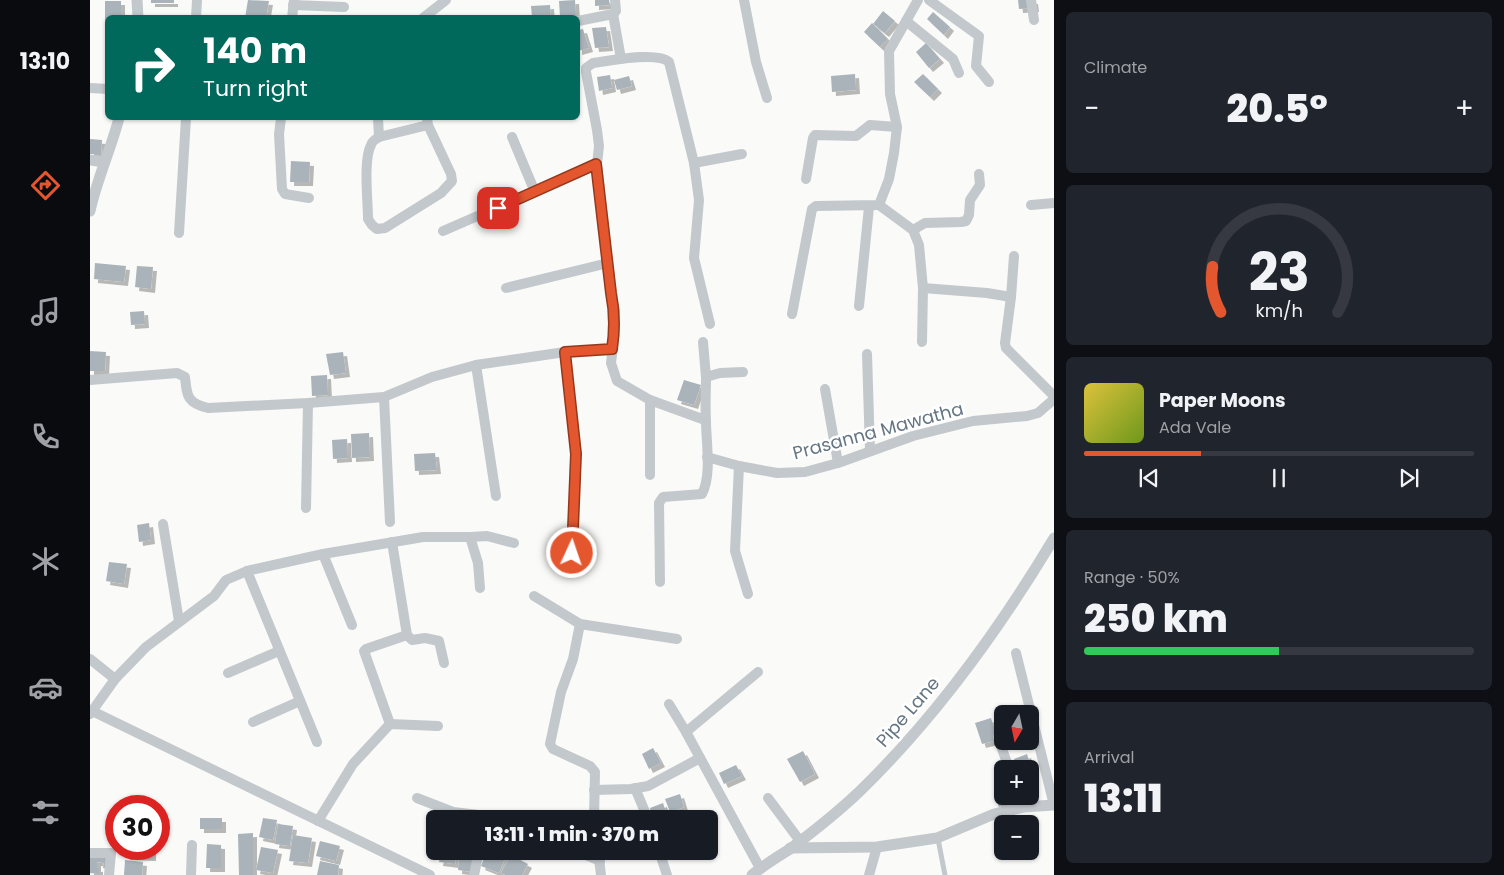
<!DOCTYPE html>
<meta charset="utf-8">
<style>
body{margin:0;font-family:Poppins,sans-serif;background:#20242c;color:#f1f3f6;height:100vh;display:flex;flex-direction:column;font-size:19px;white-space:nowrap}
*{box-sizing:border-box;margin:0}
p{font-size:16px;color:#9ea1a6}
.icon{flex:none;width:28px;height:28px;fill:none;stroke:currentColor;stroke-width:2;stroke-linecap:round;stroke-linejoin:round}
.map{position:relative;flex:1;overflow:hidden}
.sheet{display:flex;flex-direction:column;gap:12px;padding:12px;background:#0d0f14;width:450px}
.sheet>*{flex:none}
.hud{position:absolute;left:15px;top:15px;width:475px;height:105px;border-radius:8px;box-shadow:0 1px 4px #0004;background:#00695c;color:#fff;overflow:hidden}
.needle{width:32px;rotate:189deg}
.fabs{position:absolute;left:904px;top:705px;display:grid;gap:10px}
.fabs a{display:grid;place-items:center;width:45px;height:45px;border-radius:8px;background:#171b24;box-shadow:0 1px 4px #0004;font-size:25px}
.speed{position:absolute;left:15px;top:795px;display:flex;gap:10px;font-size:25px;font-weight:700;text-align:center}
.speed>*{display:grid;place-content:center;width:65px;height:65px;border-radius:50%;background:#171b24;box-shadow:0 1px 4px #0004;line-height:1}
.speed .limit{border:8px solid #d22;background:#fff;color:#111}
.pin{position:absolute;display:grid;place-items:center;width:42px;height:42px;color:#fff;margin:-21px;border-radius:10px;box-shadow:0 2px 8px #0006}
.me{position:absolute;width:55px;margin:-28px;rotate:3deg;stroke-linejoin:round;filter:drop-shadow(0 0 4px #0008)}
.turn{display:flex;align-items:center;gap:18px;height:105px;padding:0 15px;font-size:22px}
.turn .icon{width:65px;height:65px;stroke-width:2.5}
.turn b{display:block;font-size:35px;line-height:42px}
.big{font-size:38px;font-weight:800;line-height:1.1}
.sheet .card{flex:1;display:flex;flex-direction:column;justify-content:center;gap:8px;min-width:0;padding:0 18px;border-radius:8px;background:#20242c}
.sheet .dial{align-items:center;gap:0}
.dial svg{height:130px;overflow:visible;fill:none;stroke:#363941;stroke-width:7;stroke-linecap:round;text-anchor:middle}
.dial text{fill:#f1f3f6;stroke:none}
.song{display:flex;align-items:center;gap:15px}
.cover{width:60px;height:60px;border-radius:8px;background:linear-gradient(135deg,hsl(50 70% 55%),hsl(80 70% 35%))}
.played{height:5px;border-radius:2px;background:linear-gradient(90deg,#e4572e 30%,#363941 30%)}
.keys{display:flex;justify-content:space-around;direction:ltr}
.heat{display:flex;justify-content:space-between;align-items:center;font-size:28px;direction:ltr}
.charge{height:8px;border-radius:4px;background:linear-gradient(90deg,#34c759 50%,#363941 0)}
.trip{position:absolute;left:336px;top:810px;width:292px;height:50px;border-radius:8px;background:#171b24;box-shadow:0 1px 4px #0004;font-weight:800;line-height:50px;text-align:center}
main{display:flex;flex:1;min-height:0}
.dock{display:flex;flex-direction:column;width:90px;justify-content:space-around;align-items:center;background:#090b0e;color:#9ea1a6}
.dock .icon{width:35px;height:35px}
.dock .current{color:#e4572e}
.dock b{font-size:22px;color:#f1f3f6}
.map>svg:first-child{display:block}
.building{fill:#aab3b9;filter:url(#shadow)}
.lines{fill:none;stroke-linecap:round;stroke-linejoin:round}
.service{stroke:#c3c8cc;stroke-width:5}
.minor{stroke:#c3c8cc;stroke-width:10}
.tertiary{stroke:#c3c8cc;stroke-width:11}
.route-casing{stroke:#94391e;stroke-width:12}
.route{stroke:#e4572e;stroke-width:9}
.labels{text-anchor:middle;stroke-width:5;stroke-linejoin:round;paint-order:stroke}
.street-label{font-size:18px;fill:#657683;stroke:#fff}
</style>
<main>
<nav class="dock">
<b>13:10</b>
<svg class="icon current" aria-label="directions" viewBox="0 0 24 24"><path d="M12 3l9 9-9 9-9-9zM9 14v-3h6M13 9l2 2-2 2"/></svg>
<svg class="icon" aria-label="music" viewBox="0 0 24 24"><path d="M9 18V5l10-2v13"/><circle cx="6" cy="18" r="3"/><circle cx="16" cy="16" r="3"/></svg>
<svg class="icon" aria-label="phone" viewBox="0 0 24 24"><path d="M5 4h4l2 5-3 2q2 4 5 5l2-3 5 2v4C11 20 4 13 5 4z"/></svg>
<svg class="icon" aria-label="climate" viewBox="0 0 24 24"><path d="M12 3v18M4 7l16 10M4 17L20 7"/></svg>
<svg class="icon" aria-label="car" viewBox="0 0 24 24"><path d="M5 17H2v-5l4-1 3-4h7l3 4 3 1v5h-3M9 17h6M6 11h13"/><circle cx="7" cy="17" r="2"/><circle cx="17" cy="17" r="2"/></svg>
<svg class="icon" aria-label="filters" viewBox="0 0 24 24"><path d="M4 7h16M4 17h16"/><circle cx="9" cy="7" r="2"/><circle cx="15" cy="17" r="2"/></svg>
</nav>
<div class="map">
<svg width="964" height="875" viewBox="0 0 964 875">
<defs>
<filter id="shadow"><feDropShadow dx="4" dy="4" stdDeviation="0" flood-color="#0004"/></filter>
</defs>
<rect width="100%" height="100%" fill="#fafaf8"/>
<!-- building -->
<g class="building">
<rect x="61" y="0" width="23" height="3"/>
<path d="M158,0L179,1L176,18H155Z"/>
<path d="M485,0L486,15L470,17L469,1Z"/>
<path d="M505,0H519L520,5L505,6Z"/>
<path d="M928,0H944L945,8L929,9Z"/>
<path d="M15,1H31V18H18V28H15Z"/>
<path d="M460,5L461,18H442L441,6Z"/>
<path d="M793,11L805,21L795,33L783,24Z"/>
<path d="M843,12L860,27L854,35L837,19Z"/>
<path d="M782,23L798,39L790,47L774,32Z"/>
<path d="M516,27L519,47L505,48L502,28Z"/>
<path d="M493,29L499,48L488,51V30Z"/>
<path d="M836,43L850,59L839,68L826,52Z"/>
<path d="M765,74L766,90L742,92L741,76Z"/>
<path d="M833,74L848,89L840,97L824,82Z"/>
<path d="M520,75L522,88L509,91L507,77Z"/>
<path d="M539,76L542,86L527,90L524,80Z"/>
<path d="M0,139L12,140L11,154H0Z"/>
<path d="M201,161L220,162L219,182H200Z"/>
<path d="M5,263L36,266L34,282L4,279Z"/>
<path d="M47,266L63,267L61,289L45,287Z"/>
<path d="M54,311L55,324L41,325L40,312Z"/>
<path d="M0,351L16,352L15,371H0Z"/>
<path d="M253,352L256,373L240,375L236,354Z"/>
<path d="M237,375L238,395L222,396L221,376Z"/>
<path d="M594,380L611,385L604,405L587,400Z"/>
<path d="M279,433L280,457L262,458L261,434Z"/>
<path d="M257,439L258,458L243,459L242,440Z"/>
<path d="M345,453L347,470L325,471L324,454Z"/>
<path d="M59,523L61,540L49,542L47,525Z"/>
<path d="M19,562L37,564L34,584L16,581Z"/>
<path d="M901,718L908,740L892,744L885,723Z"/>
<path d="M912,723V734L909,724Z"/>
<path d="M563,748L571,763L559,769L552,754Z"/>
<path d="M713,751L725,774L710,782L697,759Z"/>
<path d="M937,754L944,776L940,777V769H927L924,759Z"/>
<path d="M646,765L652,776L634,784L629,773Z"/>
<path d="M590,794L594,807L580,812L575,799Z"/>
<path d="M912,794V796H923L924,801L909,807L905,797Z"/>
<path d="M573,803L578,818L563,819L560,808Z"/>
<rect x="110" y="818" width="22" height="11"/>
<path d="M173,818L187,820L183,840L169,837Z"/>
<path d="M188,824L203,826L200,846L185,844Z"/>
<path d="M163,833V875H149L148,834Z"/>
<path d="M203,835L222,838L218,863L199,861Z"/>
<path d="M230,841L250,846L246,861L226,856Z"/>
<path d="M117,844L131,845V868H116Z"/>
<path d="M171,847L188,850L183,873L166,870Z"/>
<path d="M37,849H62V857L36,856Z"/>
<path d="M351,851H367L365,864L349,862Z"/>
<path d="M370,851H386L383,872L368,870Z"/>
<path d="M397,851H412L417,853L409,873L391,866Z"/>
<path d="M0,854L19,856L18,869L13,868L14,863L7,862V868H9V874L0,873Z"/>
<path d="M421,855L438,864L432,875H415L411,873Z"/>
<path d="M35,860L53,862L52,875H34Z"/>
<path d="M230,861L249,865L248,875H227Z"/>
</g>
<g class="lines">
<!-- service -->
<path class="service" d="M848,839L855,875"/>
<!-- minor -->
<g class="minor">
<path d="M654,0L666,62L677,98"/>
<path d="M839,0L889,36L886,66L899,82"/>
<path d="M941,0L944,20"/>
<path d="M203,5L254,7"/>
<path d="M523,14L531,59"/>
<path d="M106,18L107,0"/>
<path d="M202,18L204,0"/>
<path d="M333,18L356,0"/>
<path d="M488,21L523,14L526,11L525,0"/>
<path d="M816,21L863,59L869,73"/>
<path d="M0,88L18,89"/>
<path d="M191,118L189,134L192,189L195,194L219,198"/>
<path d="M288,118L289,137"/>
<path d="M337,118L338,125L361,174L362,181L351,193L295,228L287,229L282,225L278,219C278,201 273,160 281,145C282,141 286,139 289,137L338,125"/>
<path d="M422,137L445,192"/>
<path d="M604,163L652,154"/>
<path d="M716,179L723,138L725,135L766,136L780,125L807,127"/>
<path d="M789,205L823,230L829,245L833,288L832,342"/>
<path d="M941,205L964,203"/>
<path d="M823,230L835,223L871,222L876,221L879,215L880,200L890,185L889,174"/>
<path d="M353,231L507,164"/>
<path d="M89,233L96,118"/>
<path d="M924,256L921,297L915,343L916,348L964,396"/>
<path d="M416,288L518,263"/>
<path d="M833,288L897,293L921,297"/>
<path d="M769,306L779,207"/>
<path d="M702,314L722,209L726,206L789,205L799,179L804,153L807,127L800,94L799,51L828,0"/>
<path d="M613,342L616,377"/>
<path d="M475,352L486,454L482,553"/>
<path d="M777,354L780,451"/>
<path d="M386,365L406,496"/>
<path d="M0,380L87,373L95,377C97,396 97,403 118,408L218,403L294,397L342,377L386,365L475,352L522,349"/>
<path d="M735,389L748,463"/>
<path d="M294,397L300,522"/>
<path d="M615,420L560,400L527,381L521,363L525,329V311L521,293L507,164L509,146L507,130L496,72V68L503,63C519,61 567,51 579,62L604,163L609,200L604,258L620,324"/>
<path d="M617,457L649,466L687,473L715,472L748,463L823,436L883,421L937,416L948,413L964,399"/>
<path d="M649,466L645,551L658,594"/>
<path d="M560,475V400"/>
<path d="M216,508L218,403"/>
<path d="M73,524L89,621"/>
<path d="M380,537L397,536L424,543"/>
<path d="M302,542L317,635L322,640L335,638L349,641L354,663"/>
<path d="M233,554L262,625"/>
<path d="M157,571L227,742"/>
<path d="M570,582L569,503L573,497L612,494C622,475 616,442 616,421C615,406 616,392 616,377L630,373L653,372"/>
<path d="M444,596L490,624L483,659L471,692L460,744L463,749L500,766L505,772L504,819"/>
<path d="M490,624L587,639"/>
<path d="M926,653L964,805"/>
<path d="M0,659L25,679"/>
<path d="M138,673L189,651"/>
<path d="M579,704L596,732L670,868"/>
<path d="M2,711L340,875"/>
<path d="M0,714L25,679L56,647L124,596L136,580L157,571L233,554L333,537H380L388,563L390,588"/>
<path d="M163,722L210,701"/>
<path d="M300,724L274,651L276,649L317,635"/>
<path d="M596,732L668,672"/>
<path d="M908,737L919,769"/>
<path d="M545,788L558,819"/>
<path d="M504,790L541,789L558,786L610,758"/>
<path d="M930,796L934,807"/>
<path d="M327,798L363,812L397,816L404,819"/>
<path d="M678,798L710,841"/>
<path d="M228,821L263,764L300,724L348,726"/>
<path d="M486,851L510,861"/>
<path d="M508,851L511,875"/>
<path d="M569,851L577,875"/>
<path d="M0,853H21L19,875"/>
<path d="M101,875L102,845"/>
<path d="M384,875L389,851"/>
<path d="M779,875L787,847"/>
</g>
<!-- tertiary -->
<g class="tertiary">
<path d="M47,0L48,18"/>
<path d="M0,160L14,162"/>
<path d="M0,211C7,179 21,149 29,118"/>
<path d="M700,848L787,847L847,838L904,814L934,807L964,805"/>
<path d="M662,875C674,865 687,857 700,849C724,831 748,812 770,791C847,716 909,630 964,538"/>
</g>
</g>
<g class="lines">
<!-- route casing -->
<g class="route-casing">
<path id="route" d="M408,208L506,164L521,293C525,313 525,329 522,349L475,352L486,454L482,553"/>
</g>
<!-- route -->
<use href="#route" class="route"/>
</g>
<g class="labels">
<!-- street labels -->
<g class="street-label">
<text transform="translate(788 431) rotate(-15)" y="6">Prasanna Mawatha</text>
<text transform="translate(818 712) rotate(-49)" y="6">Pipe Lane</text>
</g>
</g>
</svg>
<div class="fabs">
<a><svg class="needle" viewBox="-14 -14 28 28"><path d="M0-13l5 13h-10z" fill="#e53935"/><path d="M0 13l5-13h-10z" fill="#9ea1a6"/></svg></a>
<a>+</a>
<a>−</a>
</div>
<div class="speed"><div class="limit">30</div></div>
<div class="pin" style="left:408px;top:208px;background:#d93025"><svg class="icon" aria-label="arrive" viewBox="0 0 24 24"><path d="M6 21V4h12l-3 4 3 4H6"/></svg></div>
<svg class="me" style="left:482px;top:553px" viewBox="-20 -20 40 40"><circle r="17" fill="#e4572e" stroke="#fff" stroke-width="3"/><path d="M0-11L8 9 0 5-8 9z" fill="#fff"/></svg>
<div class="trip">13:11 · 1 min · 370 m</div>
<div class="hud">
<div class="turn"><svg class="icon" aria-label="right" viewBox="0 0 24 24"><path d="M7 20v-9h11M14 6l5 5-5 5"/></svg><div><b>140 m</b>Turn right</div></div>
</div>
</div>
<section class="sheet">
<div class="card"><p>Climate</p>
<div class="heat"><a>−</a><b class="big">20.5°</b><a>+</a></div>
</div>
<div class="card dial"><svg viewBox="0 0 100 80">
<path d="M14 69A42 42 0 1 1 86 69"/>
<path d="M14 69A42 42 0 0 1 9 41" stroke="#e4572e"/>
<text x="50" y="56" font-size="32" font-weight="700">23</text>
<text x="50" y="72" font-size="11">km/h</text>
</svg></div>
<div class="card">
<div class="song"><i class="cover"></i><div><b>Paper Moons</b><p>Ada Vale</p></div></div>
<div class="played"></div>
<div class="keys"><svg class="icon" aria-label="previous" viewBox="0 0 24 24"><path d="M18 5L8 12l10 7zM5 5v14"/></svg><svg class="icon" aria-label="pause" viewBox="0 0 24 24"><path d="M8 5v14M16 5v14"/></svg><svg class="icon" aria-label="next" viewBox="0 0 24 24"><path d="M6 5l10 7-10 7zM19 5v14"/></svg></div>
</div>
<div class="card"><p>Range · 50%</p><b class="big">250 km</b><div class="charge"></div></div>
<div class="card"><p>Arrival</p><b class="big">13:11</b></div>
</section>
</main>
